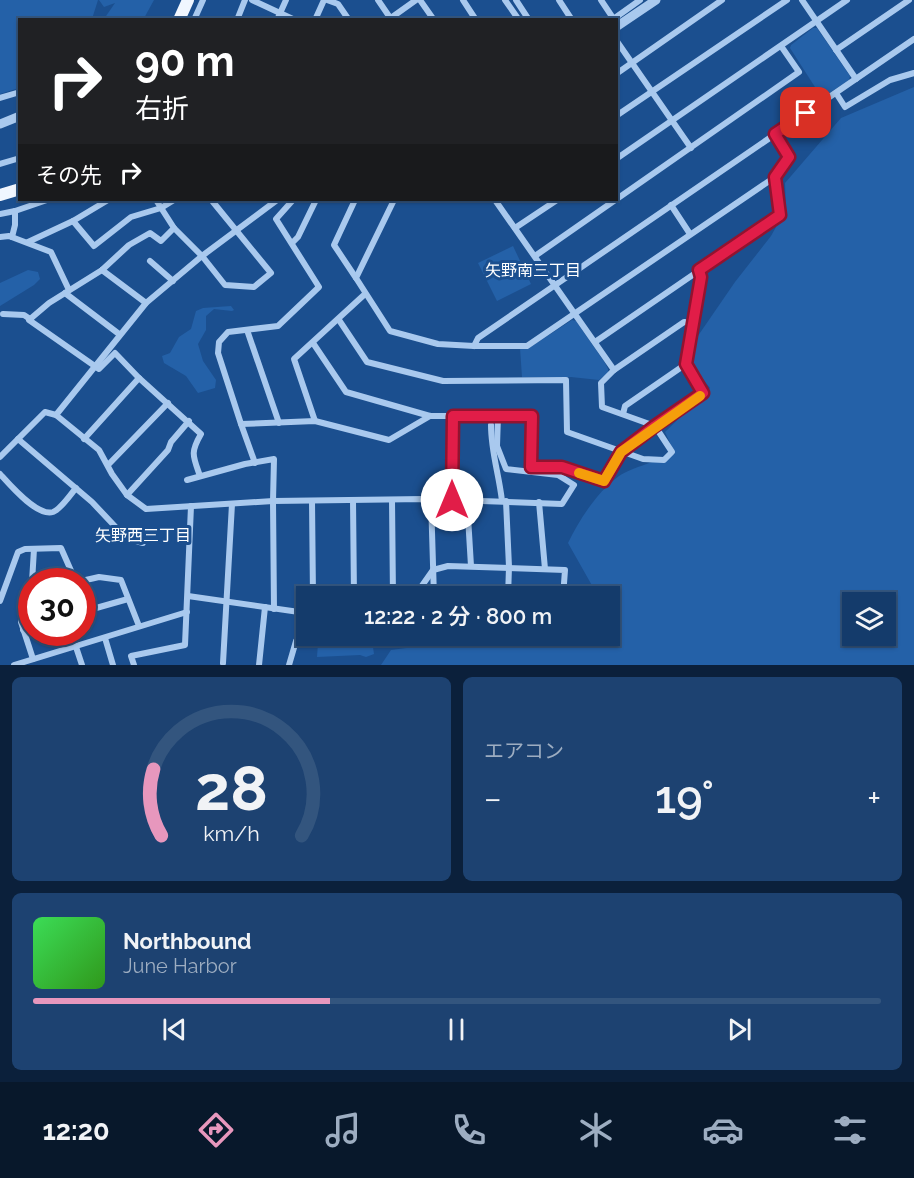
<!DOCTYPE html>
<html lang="ja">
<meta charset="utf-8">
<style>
body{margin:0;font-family:Raleway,"Noto Sans JP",sans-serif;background:#1d4271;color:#f1f3f6;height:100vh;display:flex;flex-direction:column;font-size:22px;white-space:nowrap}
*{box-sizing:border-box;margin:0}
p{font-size:20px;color:#9dadc1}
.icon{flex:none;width:33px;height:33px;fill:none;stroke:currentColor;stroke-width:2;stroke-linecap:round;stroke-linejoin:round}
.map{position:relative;height:665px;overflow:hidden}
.side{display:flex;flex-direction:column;gap:12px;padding:12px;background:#0b203b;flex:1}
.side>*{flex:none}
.banner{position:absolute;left:18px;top:18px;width:600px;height:183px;border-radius:0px;box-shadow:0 2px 4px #0004,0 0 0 2px #33557e;background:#202124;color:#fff;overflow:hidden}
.buttons{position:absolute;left:842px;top:592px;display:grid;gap:12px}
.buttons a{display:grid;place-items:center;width:54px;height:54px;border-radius:0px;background:#143b6b;box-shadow:0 2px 4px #0004,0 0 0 2px #33557e;font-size:30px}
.speed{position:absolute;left:18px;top:568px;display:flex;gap:12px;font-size:30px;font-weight:700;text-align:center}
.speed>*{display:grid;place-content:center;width:78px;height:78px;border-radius:50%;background:#143b6b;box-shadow:0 2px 4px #0004,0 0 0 2px #33557e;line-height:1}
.speed .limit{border:9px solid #d22;background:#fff;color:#111}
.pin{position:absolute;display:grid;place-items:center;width:51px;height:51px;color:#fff;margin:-26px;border-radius:12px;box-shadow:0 3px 9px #0006}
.me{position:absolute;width:66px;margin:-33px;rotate:0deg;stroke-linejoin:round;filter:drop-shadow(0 0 4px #0008)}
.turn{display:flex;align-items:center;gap:21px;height:126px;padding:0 18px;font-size:27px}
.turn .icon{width:78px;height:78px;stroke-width:2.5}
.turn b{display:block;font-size:42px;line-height:51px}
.then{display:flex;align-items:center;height:57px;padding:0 18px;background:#0003;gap:12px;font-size:22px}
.big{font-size:45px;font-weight:600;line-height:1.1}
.side .widget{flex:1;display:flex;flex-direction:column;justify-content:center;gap:9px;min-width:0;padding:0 21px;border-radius:9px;background:#1d4271}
.side .dial{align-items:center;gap:0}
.dial svg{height:156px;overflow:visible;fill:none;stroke:#33557e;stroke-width:7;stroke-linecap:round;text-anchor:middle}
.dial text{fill:#f1f3f6;stroke:none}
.song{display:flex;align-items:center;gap:18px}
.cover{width:72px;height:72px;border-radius:9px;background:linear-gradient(135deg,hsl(130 70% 55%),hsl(110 70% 35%))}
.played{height:6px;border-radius:3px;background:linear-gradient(90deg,#e797bd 35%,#33557e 35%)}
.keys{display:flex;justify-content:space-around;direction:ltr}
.heat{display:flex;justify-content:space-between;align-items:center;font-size:33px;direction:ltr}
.side .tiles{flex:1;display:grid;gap:12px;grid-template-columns:1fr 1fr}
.widget:last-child{grid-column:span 2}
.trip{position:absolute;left:296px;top:586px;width:324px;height:60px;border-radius:0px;background:#143b6b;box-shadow:0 2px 4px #0004,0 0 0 2px #33557e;font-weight:600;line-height:60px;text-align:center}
.dock{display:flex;height:96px;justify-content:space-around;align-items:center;background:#08182b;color:#9dadc1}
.dock .icon{width:42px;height:42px}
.dock .active{color:#e797bd}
.dock b{font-size:27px;color:#f1f3f6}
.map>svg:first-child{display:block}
.green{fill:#2461a8;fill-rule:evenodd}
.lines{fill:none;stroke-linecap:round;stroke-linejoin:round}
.minor{stroke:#a9c9ee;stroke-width:6}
.tertiary{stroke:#a9c9ee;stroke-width:9}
.primary{stroke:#f0f6ff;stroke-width:12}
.route-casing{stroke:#92132f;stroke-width:15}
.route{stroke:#e11d48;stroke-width:10}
.slow{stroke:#f59e0b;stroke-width:10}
.labels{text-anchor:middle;stroke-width:6;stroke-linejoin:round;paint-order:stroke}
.neighbourhood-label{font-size:16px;fill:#fff;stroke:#1b4f8f}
</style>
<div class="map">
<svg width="914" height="665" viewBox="0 0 914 665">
<rect width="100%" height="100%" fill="#1b4f8f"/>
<!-- green -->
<g class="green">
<path d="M0,0H98L92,19L20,20L19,88L0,94Z"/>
<path d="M99,0H154L143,20L137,17L135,19H104L115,3L104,7Z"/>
<path d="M813,28H817L850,76L849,80L822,98L790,48L791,45Z"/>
<path d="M914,87V665H381L391,650L498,636H609V597H593L594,589L568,543C579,520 597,492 619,476C631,468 660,460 675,454L665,432L710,388L690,363L691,346L735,282L771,236L786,209L785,183L841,118ZM852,603H885V636H852Z"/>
<path d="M513,246L531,284L497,301L478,263Z"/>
<path d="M28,270L38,272L40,279L34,285L0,306V283Z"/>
<path d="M231,306L234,310L232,311L214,309L206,316V330L198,344L203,361L216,380L215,388L198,393L186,376L164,363L162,356L170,353L179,337L191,329L196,311L203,308Z"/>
<path d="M572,320L576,321L605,363L608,369V373L599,380L571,377H522L520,348H529Z"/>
<path d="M355,636H375L373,647L374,654L366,657L360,655L317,657L318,643L354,639Z"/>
</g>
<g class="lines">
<!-- minor -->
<g class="minor">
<path d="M252,0L295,20"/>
<path d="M327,0L338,4L349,20"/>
<path d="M378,0L391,19"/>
<path d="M420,0L434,20"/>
<path d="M463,0L476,20"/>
<path d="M505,0L519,20"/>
<path d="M516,0L529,20"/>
<path d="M559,0L572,20"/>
<path d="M601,0L613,18"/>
<path d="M802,0L856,79"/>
<path d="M194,20L203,0"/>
<path d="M237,20L245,0"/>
<path d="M277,20L286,0"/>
<path d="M315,20L324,0"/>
<path d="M388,20L416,0"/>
<path d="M612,20L640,0"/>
<path d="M616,40L691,148"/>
<path d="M836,50L909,0"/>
<path d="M616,74L722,0"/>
<path d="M836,93L845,107L890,80L914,73"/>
<path d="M0,98L20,92"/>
<path d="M616,116L787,0"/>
<path d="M616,159L847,0"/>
<path d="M0,164L20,158"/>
<path d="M156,200L174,228L202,256L225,285L254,287L271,273L213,202L215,200"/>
<path d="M293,200L276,219L319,287L278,326L228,332L219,342L218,353L241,424L315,421L389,440L430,416"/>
<path d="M355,200L334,245L356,278"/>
<path d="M394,200L356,278L390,331L438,344L474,346H527L775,177"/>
<path d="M495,200L614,370"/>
<path d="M671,205L690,234"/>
<path d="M0,214L15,211L47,200"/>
<path d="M73,221L94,246L131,217L161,208L174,200"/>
<path d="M174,228L161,241L150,233L129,245L102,270L49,303L29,320L99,369L115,353L139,378L201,434C190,453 193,456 200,476"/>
<path d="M515,228L557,200"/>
<path d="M0,237L9,236L51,252L69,290"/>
<path d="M12,237L15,225V211"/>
<path d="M28,242L73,221L108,200"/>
<path d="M292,243L298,237L316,200"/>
<path d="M535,256L799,72L781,46"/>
<path d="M150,261L173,281"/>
<path d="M102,270L146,303"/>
<path d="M65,293L119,334"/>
<path d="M3,314L24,315L30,319"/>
<path d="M339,320L367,362L443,381L566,380L567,432L643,459L664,460L672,452L655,426L602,407L601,383L614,370L684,322L692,323"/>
<path d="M247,330L279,423"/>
<path d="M595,342L780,215L775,177L789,157L775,134"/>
<path d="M313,343L346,392L430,416H532L531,467H562L604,481L621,452L655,426L703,393L686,364"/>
<path d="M474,346L478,338L914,39"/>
<path d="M623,414L625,406L686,364L692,323L701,277L699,270"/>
<path d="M56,415L146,303L202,256L277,200"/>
<path d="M315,421L294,359L365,294"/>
<path d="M241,424L255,463"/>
<path d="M491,425C491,452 499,474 502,501"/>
<path d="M18,439L92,502L126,538L143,543"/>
<path d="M84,439L139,378"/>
<path d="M0,457L45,412L56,415L99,450L112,474L127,495L146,509L273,501L424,499L562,504L574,485L558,475L506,469L497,446L498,416"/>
<path d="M108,465L168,403"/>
<path d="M0,474C10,485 37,517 53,512C61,509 70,495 76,488"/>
<path d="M187,480L245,464L274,459L273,501L274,609"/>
<path d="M127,495L168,450L171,442L189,421"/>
<path d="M431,499L434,597"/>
<path d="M353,500L354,597"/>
<path d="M392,500L393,597"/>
<path d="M452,500L453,416"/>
<path d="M467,500L471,566"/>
<path d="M312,501L313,597"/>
<path d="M506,501L509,567L508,597"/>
<path d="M539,502L545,569"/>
<path d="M32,582L34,549"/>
<path d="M77,582L99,577L121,580L139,626"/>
<path d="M32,583L21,622L33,659"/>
<path d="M188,596L306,613"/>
<path d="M414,597L433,570L448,566L565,570L563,597"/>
<path d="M0,601L18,552L25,549L61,548L76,582"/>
<path d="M82,612L128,599"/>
<path d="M23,630L32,627"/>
<path d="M105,638L113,665"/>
<path d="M76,647L82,665"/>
<path d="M223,663L232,504"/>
<path d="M14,665L187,612"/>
<path d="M134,665L131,656L185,645L191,506"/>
<path d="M259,665L265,607"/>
<path d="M289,665L296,641L306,629"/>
</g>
<!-- tertiary -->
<g class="tertiary">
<path d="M616,27L656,0"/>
<path d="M0,124L20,116"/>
</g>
<!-- primary -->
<g class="primary">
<path d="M179,20L188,0"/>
<path d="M0,195L20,189"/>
</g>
</g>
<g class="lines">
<!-- route casing -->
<g class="route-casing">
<path id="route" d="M452,500L453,416H532L531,467H562L604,481L621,452L655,426L703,393L686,364L701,277L699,270L780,215L775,177L789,157L775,134L806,113"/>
</g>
<!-- route -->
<use href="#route" class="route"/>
<!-- slow -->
<path class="slow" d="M579,473L604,481L621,452L700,396"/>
</g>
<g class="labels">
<!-- neighbourhood labels -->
<g class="neighbourhood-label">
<text x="533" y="276">矢野南三丁目</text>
<text x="143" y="541">矢野西三丁目</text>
</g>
</g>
</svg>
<div class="buttons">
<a><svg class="icon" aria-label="layers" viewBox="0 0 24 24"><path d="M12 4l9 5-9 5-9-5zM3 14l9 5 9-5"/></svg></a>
</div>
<div class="speed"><div class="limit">30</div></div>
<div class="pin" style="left:806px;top:113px;background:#d93025"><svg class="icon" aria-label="arrive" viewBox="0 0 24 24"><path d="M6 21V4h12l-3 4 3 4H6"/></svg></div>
<svg class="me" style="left:452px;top:500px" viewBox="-20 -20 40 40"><circle r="19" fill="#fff"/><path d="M0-13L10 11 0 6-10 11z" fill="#e11d48"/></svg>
<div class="trip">12:22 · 2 分 · 800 m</div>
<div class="banner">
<div class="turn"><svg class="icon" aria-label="right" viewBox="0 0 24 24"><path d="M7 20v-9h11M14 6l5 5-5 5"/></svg><div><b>90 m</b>右折</div></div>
<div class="then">その先<svg class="icon" aria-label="right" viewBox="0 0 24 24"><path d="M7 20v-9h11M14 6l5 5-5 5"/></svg></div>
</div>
</div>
<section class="side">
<div class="tiles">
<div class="widget dial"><svg viewBox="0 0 100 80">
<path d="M14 69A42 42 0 1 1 86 69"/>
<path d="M14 69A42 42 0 0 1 10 35" stroke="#e797bd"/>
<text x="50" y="56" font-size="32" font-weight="700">28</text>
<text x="50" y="72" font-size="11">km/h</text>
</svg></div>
<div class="widget"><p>エアコン</p>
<div class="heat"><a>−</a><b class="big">19°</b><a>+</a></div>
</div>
<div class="widget">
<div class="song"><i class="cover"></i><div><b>Northbound</b><p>June Harbor</p></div></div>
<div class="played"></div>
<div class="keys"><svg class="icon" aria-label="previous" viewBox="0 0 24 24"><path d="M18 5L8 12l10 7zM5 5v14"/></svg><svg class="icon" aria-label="pause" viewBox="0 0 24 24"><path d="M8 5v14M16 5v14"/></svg><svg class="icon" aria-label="next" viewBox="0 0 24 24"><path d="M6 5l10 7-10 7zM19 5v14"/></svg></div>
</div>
</div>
</section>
<nav class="dock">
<b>12:20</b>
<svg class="icon active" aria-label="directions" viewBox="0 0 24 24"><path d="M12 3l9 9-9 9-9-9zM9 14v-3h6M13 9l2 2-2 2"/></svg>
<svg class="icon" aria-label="music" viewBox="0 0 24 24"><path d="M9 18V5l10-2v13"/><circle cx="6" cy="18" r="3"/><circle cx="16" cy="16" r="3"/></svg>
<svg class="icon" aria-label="phone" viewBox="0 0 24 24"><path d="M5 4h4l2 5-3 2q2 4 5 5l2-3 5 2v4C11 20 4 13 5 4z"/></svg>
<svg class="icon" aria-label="climate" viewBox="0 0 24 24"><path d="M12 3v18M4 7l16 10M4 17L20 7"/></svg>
<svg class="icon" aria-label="car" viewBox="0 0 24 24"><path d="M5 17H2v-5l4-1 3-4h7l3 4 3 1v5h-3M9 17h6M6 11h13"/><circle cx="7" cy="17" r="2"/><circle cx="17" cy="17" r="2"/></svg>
<svg class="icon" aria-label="filters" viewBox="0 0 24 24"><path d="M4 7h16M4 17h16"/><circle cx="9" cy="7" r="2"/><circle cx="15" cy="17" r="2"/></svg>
</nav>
